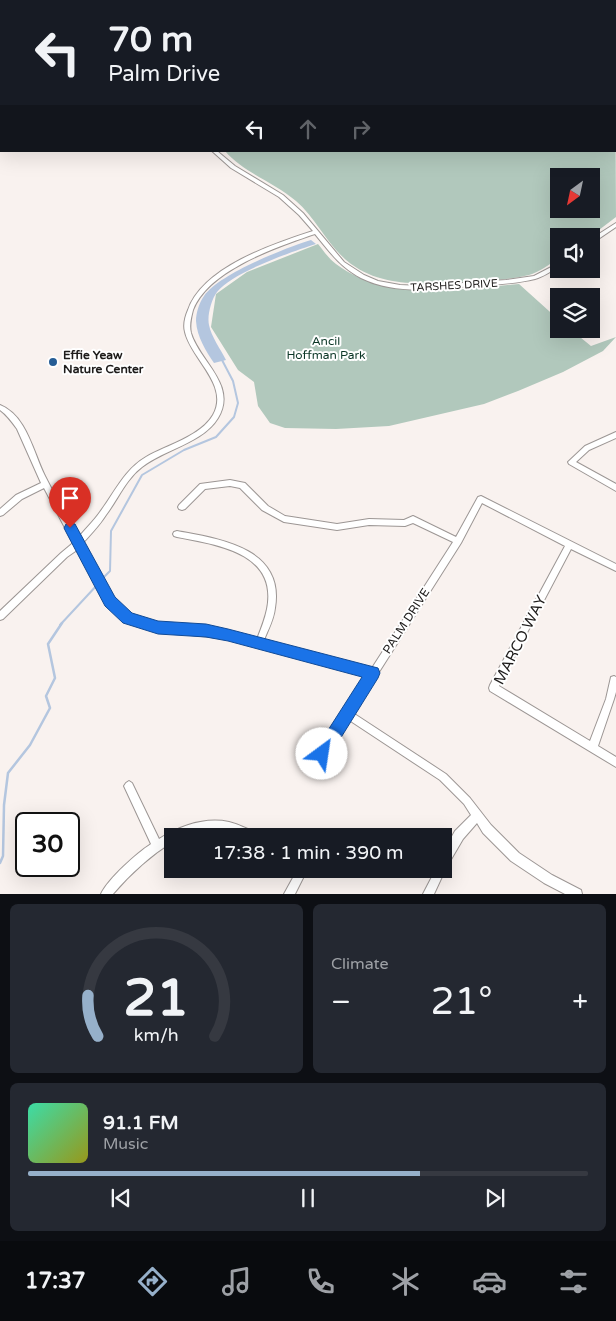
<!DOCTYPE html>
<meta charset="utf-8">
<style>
body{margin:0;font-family:"Varela Round",sans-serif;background:#242831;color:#f1f3f6;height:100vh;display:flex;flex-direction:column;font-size:19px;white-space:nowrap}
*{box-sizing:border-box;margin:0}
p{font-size:16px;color:#9ea1a6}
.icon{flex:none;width:28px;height:28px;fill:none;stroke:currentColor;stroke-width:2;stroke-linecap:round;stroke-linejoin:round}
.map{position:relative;height:894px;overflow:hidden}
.side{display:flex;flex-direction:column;gap:10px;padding:10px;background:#0d0f14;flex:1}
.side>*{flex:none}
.hud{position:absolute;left:0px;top:0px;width:616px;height:152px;box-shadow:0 5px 20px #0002;background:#171b24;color:#f1f3f6;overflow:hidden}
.needle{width:32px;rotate:213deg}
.buttons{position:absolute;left:550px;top:168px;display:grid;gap:10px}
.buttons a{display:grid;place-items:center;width:50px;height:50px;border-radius:0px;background:#171b24;box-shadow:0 5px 20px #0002;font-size:25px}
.speed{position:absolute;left:15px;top:812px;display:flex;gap:10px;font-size:25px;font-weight:700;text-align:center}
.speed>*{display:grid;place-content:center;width:65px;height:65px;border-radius:50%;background:#171b24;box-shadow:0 5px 20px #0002;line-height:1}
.speed .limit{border:2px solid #111;border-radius:8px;background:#fff;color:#111}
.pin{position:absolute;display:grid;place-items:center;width:42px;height:42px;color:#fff;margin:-51px -21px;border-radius:50% 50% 50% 0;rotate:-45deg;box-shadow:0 0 5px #0007}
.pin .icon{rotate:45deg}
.me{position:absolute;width:55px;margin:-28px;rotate:31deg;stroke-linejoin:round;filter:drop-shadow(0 0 4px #0008)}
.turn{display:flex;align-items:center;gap:18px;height:105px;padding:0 25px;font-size:22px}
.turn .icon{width:65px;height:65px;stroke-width:2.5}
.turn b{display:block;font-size:35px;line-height:42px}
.lanes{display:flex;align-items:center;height:48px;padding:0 25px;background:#0003;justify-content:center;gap:25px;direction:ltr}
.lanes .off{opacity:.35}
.big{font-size:38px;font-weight:600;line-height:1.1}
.side .tile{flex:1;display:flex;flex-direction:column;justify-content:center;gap:8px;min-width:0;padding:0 18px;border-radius:8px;background:#242831}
.side .dial{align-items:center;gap:0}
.dial svg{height:130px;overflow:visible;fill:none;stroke:#363941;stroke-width:7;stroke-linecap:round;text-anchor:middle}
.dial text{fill:#f1f3f6;stroke:none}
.song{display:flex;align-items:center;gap:15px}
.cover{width:60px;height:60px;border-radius:8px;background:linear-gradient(135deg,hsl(160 70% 55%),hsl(60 70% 35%))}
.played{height:5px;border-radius:2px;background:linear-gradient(90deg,#96b0ca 70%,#363941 70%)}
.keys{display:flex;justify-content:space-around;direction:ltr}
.heat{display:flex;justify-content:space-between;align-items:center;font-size:28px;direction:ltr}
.side .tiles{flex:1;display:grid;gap:10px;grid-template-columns:1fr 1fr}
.tile:last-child{grid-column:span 2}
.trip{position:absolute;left:164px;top:828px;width:288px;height:50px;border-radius:0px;background:#171b24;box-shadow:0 5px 20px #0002;font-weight:600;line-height:50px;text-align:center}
.tabs{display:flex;height:80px;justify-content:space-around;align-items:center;background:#090b0e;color:#9ea1a6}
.tabs .icon{width:35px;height:35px}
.tabs .selected{color:#96b0ca}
.tabs b{font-size:22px;color:#f1f3f6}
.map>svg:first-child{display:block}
.green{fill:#b1c8bc;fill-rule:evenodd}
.water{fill:#b4c6df}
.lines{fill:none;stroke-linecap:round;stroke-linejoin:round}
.stream-far1{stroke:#b4c6df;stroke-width:2}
.stream{stroke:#b4c6df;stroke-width:2.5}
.street-casing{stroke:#9c9694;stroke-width:2}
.street{fill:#fff;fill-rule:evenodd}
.route{fill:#1a73e8;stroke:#114b97}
.poi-dot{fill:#265d95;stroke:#fff;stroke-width:2}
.labels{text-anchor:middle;stroke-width:4;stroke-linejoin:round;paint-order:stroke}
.far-street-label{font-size:11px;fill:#1e1c1b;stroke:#fff}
.park-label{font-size:12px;fill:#0b3626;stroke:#fff}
.poi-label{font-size:12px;font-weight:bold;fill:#1e1c1b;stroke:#fff;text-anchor:start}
.street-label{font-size:12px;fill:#1e1c1b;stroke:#fff}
.near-street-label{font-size:15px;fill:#1e1c1b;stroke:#fff}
</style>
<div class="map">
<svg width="616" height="894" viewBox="0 0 616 894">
<rect width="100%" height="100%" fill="#f9f2ef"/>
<!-- green -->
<g class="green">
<path d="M0,0H385L1,1L0,57Z"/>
<path d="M615,43L616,217L591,236H559V258C550,264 539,272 529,275C508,280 486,281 465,282C426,284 384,288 351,264C328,247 317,219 296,201C274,182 244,173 225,151H615ZM559,176H591V209H559Z"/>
<path d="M318,244C323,250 329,259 336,264C389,303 458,289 519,284L559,320V329H570L591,346L616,337L603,351L563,372L518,391L484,404L389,426L336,429L285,428L270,423L258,406L254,382L238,370L211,327L216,294L247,272Z"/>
</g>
<!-- water -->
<g class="water">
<path d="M443,0H616V15L615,1H439Z"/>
<path d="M311,240L316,244C291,252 233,272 217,292C211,300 207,316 209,325C211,336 221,350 226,360L214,363C206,351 197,337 196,321C196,313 199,303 204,296C219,274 285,248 311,240Z"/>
</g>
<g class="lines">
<!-- stream-far1 -->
<g class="stream-far1">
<path d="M101,580L110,571L111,531L142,475L184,450L216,437L234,417L238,403L233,381L222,360"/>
<path d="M60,625L98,584"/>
</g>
<!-- stream -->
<path class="stream" d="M0,863L3,856L4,805L8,773L30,745L50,708L46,696L55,678L48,644L62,623"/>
<!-- street casing -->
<g class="street-casing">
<g id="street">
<path d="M212,151H217L235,166L283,195L303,213L344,262L364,275L378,281L400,285L421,286L506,280L534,276L559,263V267C551,271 543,277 535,279C514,284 492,285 470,286C434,289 395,295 361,278C340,267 329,251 315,234C277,247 208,270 193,310C191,318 189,325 191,333C199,361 238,385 218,418C203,443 165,449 142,467C126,479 118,499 106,515C99,526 90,535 82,544L113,599L124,610L137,618L149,622L165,625L228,631L257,639C261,629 265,619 267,609C278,553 218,545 177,537L174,536L173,534L174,532L177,531C220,539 285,548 275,608C274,619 268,630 264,640L372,668L453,542L413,523L405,526L369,525L337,530L284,522L262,510L240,488L230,486L205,489L185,509L182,510L179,509L178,507L179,505L200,484L230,480L245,483L268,506L285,516L337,524L369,519L404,520L413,516L456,537L478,497L481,496L616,564V571L571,549L499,686L590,741L606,699L611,677L614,676L616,677V692L614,699L598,746L616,757V767L490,691L489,688L490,685L565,546L482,503L461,543L353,713L446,774L470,798L491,825L519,853L552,875L581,890L582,894H565L544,883L511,861L483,833L477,823L463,839L446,868L434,894H423L436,869H442V854L455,831L471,815L464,804L440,780L349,720L325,757L322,759L319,757L317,754L367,676L228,639L165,632L149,629L132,623L119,616L107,605L77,550L67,557L3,619L0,620V611L61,553L73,543L44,488L22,499L3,515L0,516V509L16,495L41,483L17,429C12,422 7,415 0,410V405C27,416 33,452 45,476C55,496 67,517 78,538C85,529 94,521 100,512C115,492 124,470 146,457C167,445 201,436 213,415C230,385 191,359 185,332C183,325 185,317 188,310C203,267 273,244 313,231L299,215L279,197L231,168Z"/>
<path d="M616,223V227L591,244V239Z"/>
<path d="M616,432V438L589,450L576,462L616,484V491L569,464L568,462L585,446Z"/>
<path d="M129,781L132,783L159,839C180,826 205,817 229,822C238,824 247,829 255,832L256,836H240L230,832L210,830L190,834L185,836H172V842C150,856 131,873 113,894H101C108,879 137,853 151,844L124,786L126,783Z"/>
<path d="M292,869H305L306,872L295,894H284L295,874Z"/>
</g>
</g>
<!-- street -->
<use href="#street" class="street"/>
</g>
<!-- route -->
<path class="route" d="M70,523L75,524L115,597L132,613L158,621L206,624L228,629L378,668L380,673L378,678L327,760L322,762L316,760L314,754L316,749L362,677L228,641L206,637L158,634L123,623L105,606L66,532L64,528L66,524Z"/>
<!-- markers -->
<circle class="poi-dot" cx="53" cy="362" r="5"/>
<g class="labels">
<!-- far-street labels -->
<g class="far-street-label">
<text transform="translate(454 285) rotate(-3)" y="4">TARSHES DRIVE</text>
</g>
<!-- park labels -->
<g class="park-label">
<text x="326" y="345">Ancil<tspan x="326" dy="14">Hoffman Park</tspan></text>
</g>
<!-- poi labels -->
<g class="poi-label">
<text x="63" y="359">Effie Yeaw<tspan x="63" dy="14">Nature Center</tspan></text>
</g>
<!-- street labels -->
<g class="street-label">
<text transform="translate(406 621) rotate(-57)" y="4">PALM DRIVE</text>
</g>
<!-- near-street labels -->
<g class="near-street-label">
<text transform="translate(520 640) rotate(-63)" y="5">MARCO WAY</text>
</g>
</g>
</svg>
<div class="buttons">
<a><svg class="needle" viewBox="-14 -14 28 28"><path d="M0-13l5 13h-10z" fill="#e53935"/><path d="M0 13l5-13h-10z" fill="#9ea1a6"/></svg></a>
<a><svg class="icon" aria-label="sound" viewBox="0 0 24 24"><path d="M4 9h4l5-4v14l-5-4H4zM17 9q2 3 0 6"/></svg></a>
<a><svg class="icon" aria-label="layers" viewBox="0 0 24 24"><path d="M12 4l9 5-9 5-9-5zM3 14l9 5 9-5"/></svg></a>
</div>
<div class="speed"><div class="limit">30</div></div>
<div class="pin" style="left:70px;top:528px;background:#d93025"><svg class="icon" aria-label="arrive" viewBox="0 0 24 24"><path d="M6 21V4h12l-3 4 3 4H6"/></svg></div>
<svg class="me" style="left:322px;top:754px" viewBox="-20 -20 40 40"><circle r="19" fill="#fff"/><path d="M0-13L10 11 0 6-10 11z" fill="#1a73e8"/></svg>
<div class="trip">17:38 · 1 min · 390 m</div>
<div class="hud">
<div class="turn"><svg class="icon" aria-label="left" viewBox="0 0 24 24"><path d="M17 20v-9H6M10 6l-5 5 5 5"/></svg><div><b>70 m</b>Palm Drive</div></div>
<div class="lanes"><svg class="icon" aria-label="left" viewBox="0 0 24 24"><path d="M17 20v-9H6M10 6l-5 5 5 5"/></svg><svg class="icon off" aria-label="ahead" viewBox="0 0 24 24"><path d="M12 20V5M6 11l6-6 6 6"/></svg><svg class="icon off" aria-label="right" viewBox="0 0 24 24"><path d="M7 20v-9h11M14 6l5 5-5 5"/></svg></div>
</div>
</div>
<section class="side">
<div class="tiles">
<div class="tile dial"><svg viewBox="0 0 100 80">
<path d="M14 69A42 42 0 1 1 86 69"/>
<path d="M14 69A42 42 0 0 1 8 44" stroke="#96b0ca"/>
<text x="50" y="56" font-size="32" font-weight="700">21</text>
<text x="50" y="72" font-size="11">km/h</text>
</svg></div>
<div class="tile"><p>Climate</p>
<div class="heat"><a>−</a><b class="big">21°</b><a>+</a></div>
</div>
<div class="tile">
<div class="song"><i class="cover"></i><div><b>91.1 FM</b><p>Music</p></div></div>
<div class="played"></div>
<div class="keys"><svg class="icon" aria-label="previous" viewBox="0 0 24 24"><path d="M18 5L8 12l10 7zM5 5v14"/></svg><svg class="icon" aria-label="pause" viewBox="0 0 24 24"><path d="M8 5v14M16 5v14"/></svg><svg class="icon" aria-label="next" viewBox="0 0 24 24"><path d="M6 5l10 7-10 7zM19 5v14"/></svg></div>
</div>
</div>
</section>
<nav class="tabs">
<b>17:37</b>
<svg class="icon selected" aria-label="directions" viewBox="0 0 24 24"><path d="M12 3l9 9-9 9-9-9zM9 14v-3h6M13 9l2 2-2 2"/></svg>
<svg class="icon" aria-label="music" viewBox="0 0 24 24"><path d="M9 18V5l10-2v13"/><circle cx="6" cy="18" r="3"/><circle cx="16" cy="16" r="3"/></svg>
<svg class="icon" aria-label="phone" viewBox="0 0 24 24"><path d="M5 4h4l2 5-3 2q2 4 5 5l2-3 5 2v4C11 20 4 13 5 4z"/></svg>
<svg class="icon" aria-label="climate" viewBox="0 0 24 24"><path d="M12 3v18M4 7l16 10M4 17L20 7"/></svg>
<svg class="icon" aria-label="car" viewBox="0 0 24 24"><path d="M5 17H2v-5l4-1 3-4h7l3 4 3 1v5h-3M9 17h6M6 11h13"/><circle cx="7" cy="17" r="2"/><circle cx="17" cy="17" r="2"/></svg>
<svg class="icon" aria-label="filters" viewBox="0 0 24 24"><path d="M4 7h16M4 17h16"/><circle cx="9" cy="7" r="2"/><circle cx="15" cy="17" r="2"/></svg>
</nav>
